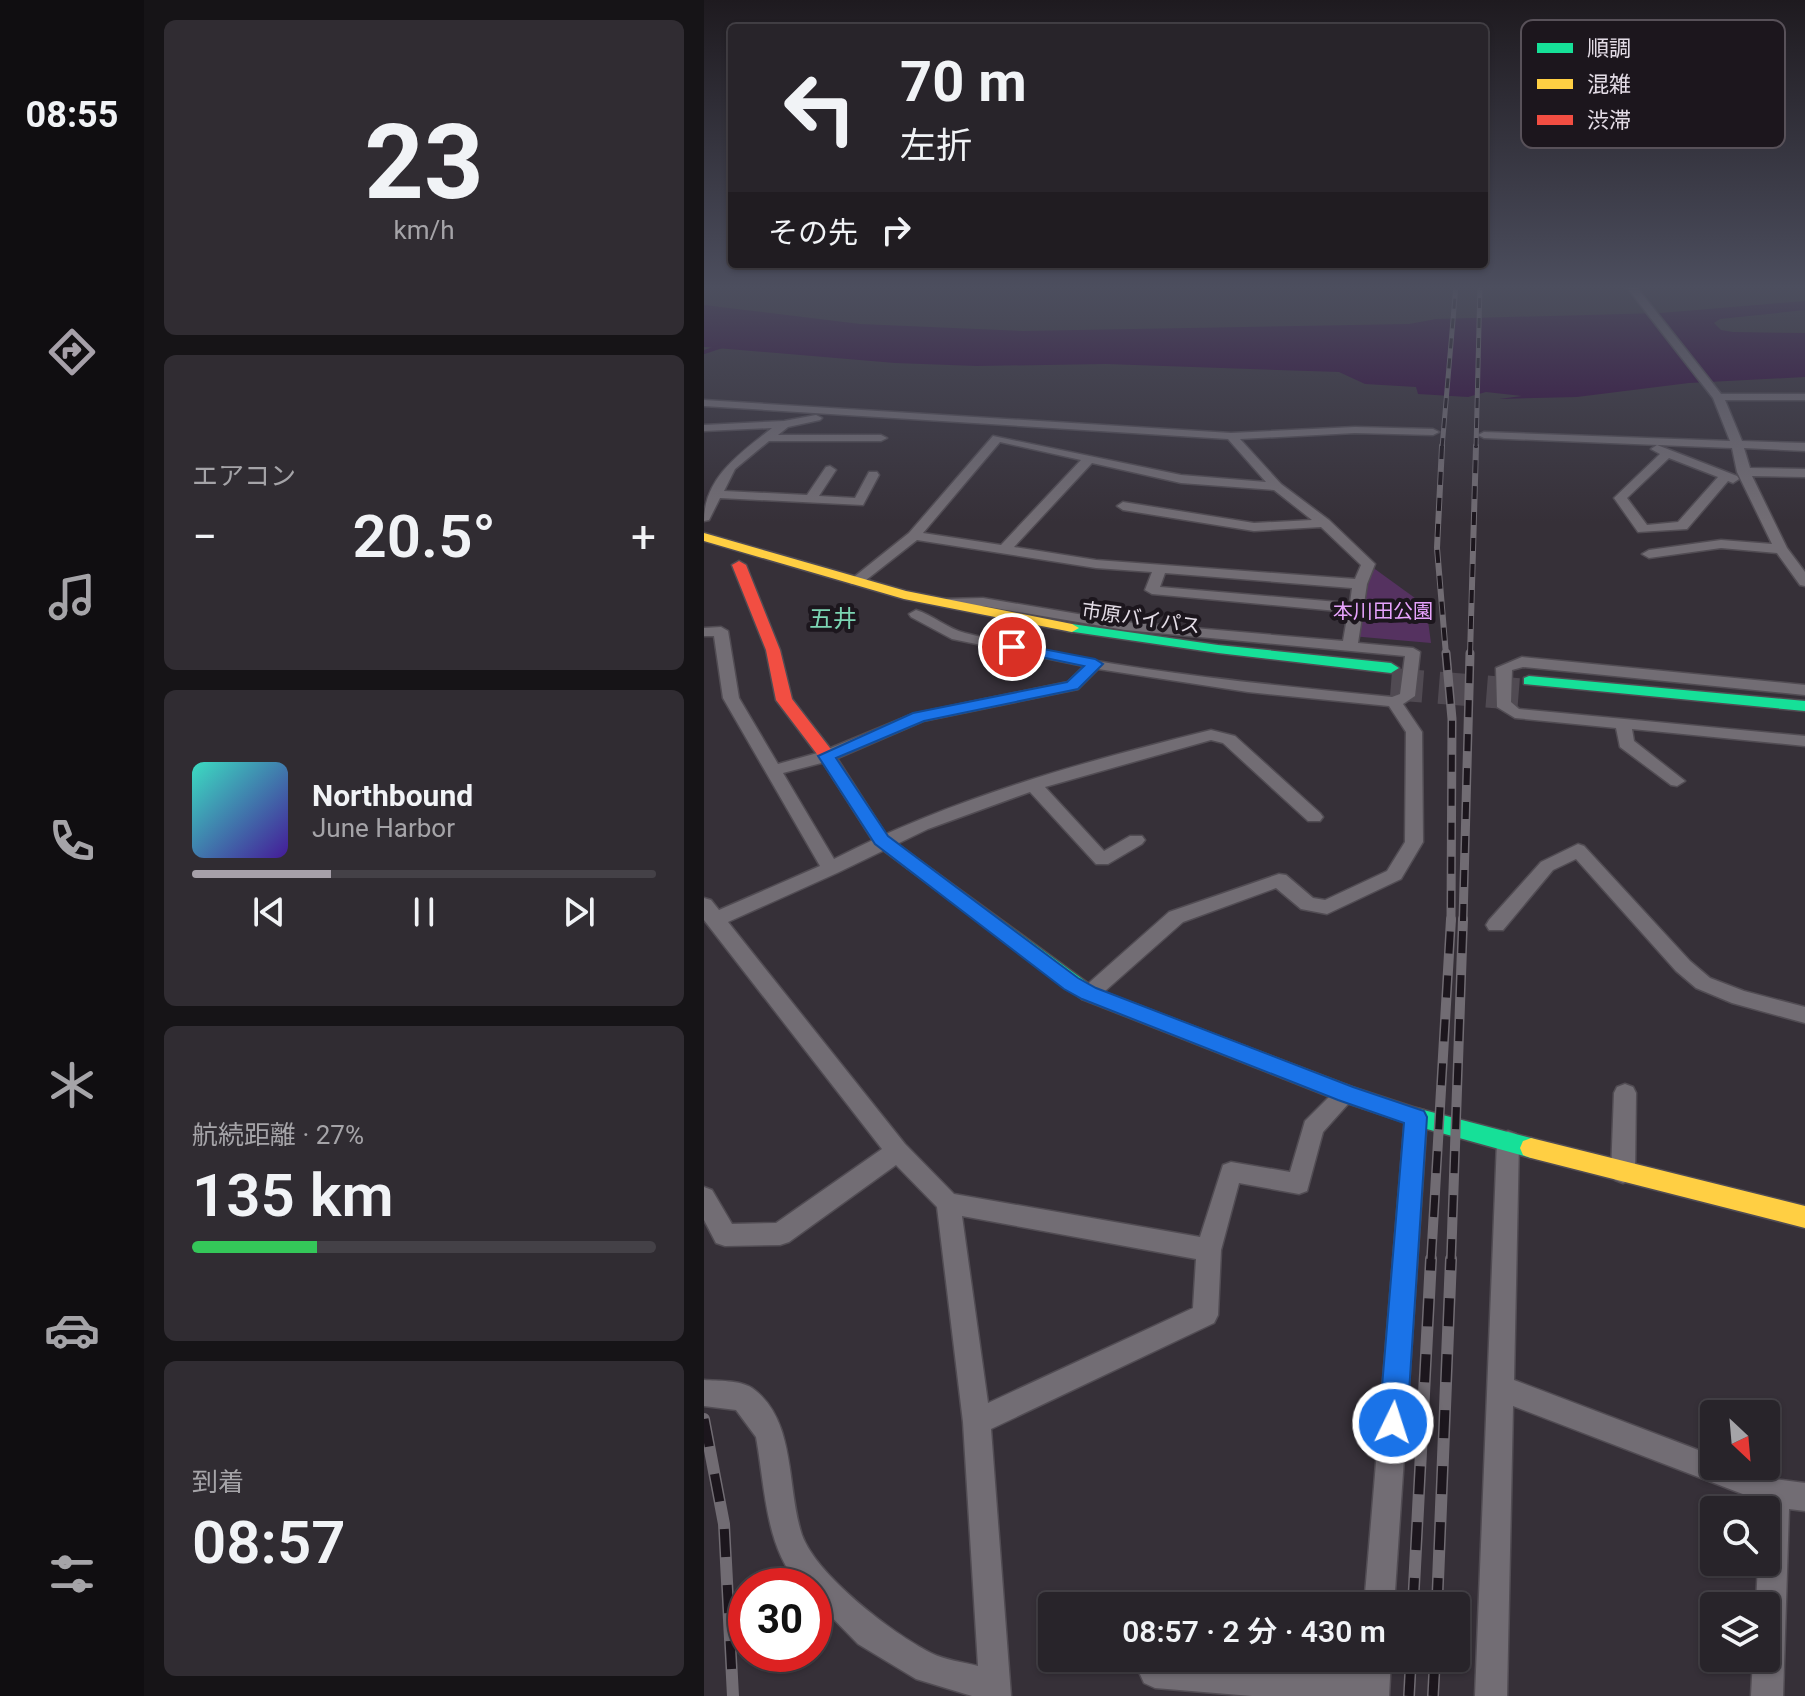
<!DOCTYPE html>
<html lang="ja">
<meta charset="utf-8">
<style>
body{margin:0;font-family:Roboto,"Noto Sans JP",sans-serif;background:#302c32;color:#f1f3f6;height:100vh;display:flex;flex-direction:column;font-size:30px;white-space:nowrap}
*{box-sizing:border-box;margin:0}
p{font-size:26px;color:#a5a4a8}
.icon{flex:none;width:44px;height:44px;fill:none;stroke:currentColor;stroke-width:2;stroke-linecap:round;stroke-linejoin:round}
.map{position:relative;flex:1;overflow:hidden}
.drawer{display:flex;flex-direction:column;gap:20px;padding:20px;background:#161417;width:560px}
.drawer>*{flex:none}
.top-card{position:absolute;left:24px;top:24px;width:760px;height:244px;border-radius:8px;box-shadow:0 2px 6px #0004,0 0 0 2px #444147;background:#28242a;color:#f1f3f6;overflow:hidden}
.needle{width:52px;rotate:154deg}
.tools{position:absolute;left:996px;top:1400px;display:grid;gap:16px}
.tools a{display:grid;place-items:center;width:80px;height:80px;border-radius:8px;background:#28242a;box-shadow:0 2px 6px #0004,0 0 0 2px #444147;font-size:40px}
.speed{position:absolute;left:24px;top:1568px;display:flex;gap:16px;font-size:40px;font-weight:700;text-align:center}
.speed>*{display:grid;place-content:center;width:104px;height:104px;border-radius:50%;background:#28242a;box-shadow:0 2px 6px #0004,0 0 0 2px #444147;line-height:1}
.speed .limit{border:12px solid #d22;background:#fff;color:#111}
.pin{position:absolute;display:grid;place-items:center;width:68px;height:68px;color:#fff;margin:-34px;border:4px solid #fff;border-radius:50%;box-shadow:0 2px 8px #0007}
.me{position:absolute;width:88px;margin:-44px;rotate:4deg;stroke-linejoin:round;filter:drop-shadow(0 0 6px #0008)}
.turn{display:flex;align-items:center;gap:28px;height:168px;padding:0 40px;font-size:36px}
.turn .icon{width:104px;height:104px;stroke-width:2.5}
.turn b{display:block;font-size:56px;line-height:68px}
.then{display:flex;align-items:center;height:76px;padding:0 40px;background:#0003;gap:16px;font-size:30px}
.big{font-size:60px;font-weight:600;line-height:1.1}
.drawer .widget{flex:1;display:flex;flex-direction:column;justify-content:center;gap:12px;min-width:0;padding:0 28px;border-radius:12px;background:#302c32}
.drawer .dial{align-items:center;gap:0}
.dial b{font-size:104px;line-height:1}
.song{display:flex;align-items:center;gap:24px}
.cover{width:96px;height:96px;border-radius:12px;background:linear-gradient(135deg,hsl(170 70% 55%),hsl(260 70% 35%))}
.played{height:8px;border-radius:4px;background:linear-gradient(90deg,#a6a0a9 30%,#444147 30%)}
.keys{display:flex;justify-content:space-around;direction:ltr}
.heat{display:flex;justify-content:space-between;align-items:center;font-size:44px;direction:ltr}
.charge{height:12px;border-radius:6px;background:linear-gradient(90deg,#34c759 27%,#444147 0)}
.trip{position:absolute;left:334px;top:1592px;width:432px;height:80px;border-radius:8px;background:#28242a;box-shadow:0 2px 6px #0004,0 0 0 2px #444147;font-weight:600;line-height:80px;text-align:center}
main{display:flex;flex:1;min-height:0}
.tabs{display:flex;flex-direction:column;width:144px;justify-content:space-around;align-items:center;background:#100e11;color:#a5a4a8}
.tabs .icon{width:56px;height:56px}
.tabs .current{color:#a6a0a9}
.tabs b{font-size:36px;color:#f1f3f6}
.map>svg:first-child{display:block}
.green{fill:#553260}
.water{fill:#30043b}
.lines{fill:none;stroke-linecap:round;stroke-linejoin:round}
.stream{stroke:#30043b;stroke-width:4}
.highway-tunnel{stroke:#504a52;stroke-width:32;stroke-dasharray:32 16;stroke-linecap:butt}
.street-casing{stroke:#514c53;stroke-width:3}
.fast-casing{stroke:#514c53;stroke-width:3}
.slow-casing{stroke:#514c53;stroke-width:3}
.jam-casing{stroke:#514c53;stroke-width:3}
.street{fill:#726d74;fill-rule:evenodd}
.fast{fill:#16e098;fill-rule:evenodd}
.slow{fill:#ffcf43;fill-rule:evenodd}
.jam{fill:#f24e42;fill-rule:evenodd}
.rail-far4-casing{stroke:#716c73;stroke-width:5}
.rail-far3-casing{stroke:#716c73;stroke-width:6}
.rail-far2-casing{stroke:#716c73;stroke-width:9}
.rail-far1-casing{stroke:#716c73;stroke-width:10}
.rail-casing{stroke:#716c73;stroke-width:12}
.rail-far4{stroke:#1c161d;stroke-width:3;stroke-dasharray:10;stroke-linecap:butt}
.rail-far3{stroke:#1c161d;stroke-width:4;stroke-dasharray:13;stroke-linecap:butt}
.rail-far2{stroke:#1c161d;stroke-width:6;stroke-dasharray:17;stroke-linecap:butt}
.rail-far1{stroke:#1c161d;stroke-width:7;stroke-dasharray:22;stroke-linecap:butt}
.rail{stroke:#1c161d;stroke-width:9;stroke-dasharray:28;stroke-linecap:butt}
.route{fill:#1a73e8;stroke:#114b97;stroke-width:2}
.labels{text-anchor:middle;stroke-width:8;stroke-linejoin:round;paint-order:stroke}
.far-park-label{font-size:20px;fill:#e7a3fd;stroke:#1c161d}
.far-street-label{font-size:20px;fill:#e3dce6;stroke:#1c161d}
.far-quarter-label{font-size:24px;fill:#7bd5b3;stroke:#1c161d}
.key{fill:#1c161d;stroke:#585159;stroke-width:2}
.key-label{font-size:22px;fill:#e3dce6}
</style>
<main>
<nav class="tabs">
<b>08:55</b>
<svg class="icon current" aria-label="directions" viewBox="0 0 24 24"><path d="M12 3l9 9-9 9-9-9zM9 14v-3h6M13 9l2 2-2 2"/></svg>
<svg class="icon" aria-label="music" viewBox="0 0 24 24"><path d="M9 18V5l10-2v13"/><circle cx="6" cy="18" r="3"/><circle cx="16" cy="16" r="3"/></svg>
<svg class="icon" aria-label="phone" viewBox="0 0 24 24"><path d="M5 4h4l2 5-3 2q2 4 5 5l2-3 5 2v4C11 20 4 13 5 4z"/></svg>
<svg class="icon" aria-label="climate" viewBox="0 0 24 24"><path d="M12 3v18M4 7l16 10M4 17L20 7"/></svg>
<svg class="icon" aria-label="car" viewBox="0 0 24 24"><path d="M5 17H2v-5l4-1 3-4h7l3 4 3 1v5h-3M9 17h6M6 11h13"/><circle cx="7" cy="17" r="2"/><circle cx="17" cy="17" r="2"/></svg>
<svg class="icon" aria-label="filters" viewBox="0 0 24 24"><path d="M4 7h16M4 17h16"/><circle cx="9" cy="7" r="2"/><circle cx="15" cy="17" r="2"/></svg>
</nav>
<section class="drawer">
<div class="widget dial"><b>23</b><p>km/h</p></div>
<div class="widget"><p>エアコン</p>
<div class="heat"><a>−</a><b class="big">20.5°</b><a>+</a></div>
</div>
<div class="widget">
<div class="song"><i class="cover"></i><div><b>Northbound</b><p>June Harbor</p></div></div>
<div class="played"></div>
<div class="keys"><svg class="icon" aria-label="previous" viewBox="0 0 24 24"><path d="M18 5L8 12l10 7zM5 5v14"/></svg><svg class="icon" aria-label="pause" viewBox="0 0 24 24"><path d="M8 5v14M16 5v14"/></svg><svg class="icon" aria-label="next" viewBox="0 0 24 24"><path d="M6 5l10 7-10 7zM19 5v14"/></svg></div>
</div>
<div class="widget"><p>航続距離 · 27%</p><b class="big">135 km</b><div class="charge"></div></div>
<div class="widget"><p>到着</p><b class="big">08:57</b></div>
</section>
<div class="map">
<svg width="1101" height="1696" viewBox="0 0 1101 1696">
<rect width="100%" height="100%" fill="#363038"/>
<!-- green -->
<path class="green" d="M664,564L722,606L727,643L647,636Z"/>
<!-- water -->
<path class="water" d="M1101,301V310L1016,319L1010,323L1017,330L1029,332L1101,333V377L985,383L873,397L795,399L818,396L782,392L764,397L714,394L712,387L661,384L635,372L402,364L273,366L191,363L0,347V305L156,324L319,331L705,324L732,319L957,313Z"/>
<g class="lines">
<!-- stream -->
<path class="stream" d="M0,352L24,344"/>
<!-- highway-tunnel -->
<path class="highway-tunnel" d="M687,684L826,695"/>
<!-- street casing -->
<g class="street-casing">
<g id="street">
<path d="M921,285H931L1017,394H1101V400H1021L1038,441L1101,443V451L1040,448L1046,468L1101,469V477L1048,476L1083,548L1101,572V586L1096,585L1073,553L1017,548L945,558L938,554L945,550L1017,540L1068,544L1033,472L1028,448L780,438L774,435L780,432L1026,441L1009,398Z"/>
<path d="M0,400L527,433L651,427L729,429L735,432L729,435L651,433L536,439L577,484L625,520L671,564L663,584L654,643L709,648L716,652L711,696L699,704L718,732L719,842L697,879L623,914L597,909L572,888L479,922L392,999H378L375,994L378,989L465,912L575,874L582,875L609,898L621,900L683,871L701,842L702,732L685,706L544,692L394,669L374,689L219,721L129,760L79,773L130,859C248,798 378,762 507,730L531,736L616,813L619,817L616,821H604L519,743L507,740L341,787L400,851L426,836H438L441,840L438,844L404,864H392L326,792L224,829L133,873L24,922L201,1144L250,1194L496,1237L519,1165L527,1162L586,1172L601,1121L634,1088L642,1085L650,1088L653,1094L619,1132L603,1191L595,1194L535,1183L517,1250L514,1315L510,1323L287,1429L307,1696H268L212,1679L154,1644L110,1599V1586H97C61,1550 61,1485 52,1437L32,1410L0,1406V1380C14,1381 36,1380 48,1388C93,1420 82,1488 98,1535C113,1576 188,1633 227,1653C241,1660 259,1662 274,1666L259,1422L233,1207L192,1165L85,1242L76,1245L21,1246L12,1243L0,1220V1187L8,1190L28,1224L72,1223L178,1149L0,920V898L7,900L15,910L116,866L19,698L10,636H0V628L17,627L24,631L35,698L74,764L117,752L209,714L364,682L380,666L248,639L207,617L205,614L212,610C229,615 244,629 261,633C400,669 546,683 688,697L696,694L701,656L421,630L279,606H245L240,605V599L279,598L421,622L639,641L644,612L448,594L441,590L448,572L392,568L213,540L157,584H147L145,581L205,533L289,436L477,475L562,482L524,439L0,406ZM296,442L377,460L297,545L219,533ZM388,463L477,483L570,490L608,520L550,523L419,502L413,506L419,510L550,531L617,527L657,565L651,579L392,560L310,547ZM461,573L648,588L646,603L456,587ZM258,1216L492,1259L489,1308L284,1403Z"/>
<path d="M112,415L118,418L116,420L84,427L74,435H177L183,438L177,441H65L31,469L20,491L103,495L122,467L126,466L132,470L115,496L151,498L165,472H173L175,475L159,505L16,498L5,520L0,521C0,477 37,453 68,428L0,431V425L80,421Z"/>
<path d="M953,445L1033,476L1035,479L1029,483L1024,481L983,529L934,532L910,498L956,454L947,449ZM965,458L1014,477L974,522L943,525L923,498Z"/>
<path d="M818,657L1101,685V695L819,667L808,670L807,702L815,709L1101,736V746L928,729L930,741L981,781L973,786L967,785L916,747L912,728L811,718L793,707L792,668Z"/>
<path d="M874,844L880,846L986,961L1006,978L1040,991L1101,1007V1023L1028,1003L992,988L972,971L872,859L849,870L799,930H785L782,925L785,920L837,862Z"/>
<path d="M921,1084L929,1087L932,1093L931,1173L927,1180L919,1183L911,1180L907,1173L910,1093L913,1087Z"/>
<path d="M712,1108L720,1110L723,1117L690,1606H660L701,1117L704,1110Z"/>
<path d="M804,1131L812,1134L815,1141L810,1380L1010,1456V1466H1037L1071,1479L1101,1483V1511L1085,1509L1079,1696H1047L1049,1658H1062V1606H1052L1054,1562H1062V1510H1056L1057,1501L809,1406L803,1696H771L793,1141L796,1134Z"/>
<path d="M447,1658L655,1674L657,1658H687L685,1696H548L451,1688L440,1683L435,1672L440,1661Z"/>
</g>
</g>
<!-- fast casing -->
<g class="fast-casing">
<g id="fast">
<path d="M368,624L514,645L687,663L695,668L687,673L514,653L363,631V625Z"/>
<path d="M825,676L1101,701V711L820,684V678Z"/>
<path d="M209,858L215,860L392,989L648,1087L712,1108L827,1138L835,1141L838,1148L835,1155L827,1158L712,1126L634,1100L378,999L203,868L200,864Z"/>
</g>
</g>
<!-- slow casing -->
<g class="slow-casing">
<g id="slow">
<path d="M0,533L202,591L368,624L375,628L368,632L200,599L0,541Z"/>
<path d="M827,1138L1101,1206V1228L827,1158L819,1155L816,1148L819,1141Z"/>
</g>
</g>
<!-- jam casing -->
<g class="jam-casing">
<path id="jam" d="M35,561L42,565L76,650L88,699L129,752L183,836L215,860L218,864L215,868H203L171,844L116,758L72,700L62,650L28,565Z"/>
</g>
<!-- street -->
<use href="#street" class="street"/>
<!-- fast -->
<use href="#fast" class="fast"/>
<!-- slow -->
<use href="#slow" class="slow"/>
<!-- jam -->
<use href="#jam" class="jam"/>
<!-- rail-far4 casing -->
<g class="rail-far4-casing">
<g id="rail-far4">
<path d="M738,448L752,285"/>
<path d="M772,448L776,285"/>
</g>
</g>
<!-- rail-far3 casing -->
<g class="rail-far3-casing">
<g id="rail-far3">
<path d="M738,446L733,548L742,655"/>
<path d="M766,655L772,446"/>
</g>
</g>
<!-- rail-far2 casing -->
<g class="rail-far2-casing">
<g id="rail-far2">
<path d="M742,653L748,719L747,921"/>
<path d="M759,921L766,653"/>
</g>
</g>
<!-- rail-far1 casing -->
<g class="rail-far1-casing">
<g id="rail-far1">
<path d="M727,1261L747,919"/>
<path d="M747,1261L759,919"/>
</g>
</g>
<!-- rail casing -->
<g class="rail-casing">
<g id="rail">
<path d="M0,1419L20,1524L29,1696"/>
<path d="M709,1606L727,1259"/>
<path d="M733,1606L747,1259"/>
<path d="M705,1696L707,1658"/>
<path d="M729,1696L731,1658"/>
</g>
</g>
<!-- rail-far4 -->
<use href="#rail-far4" class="rail-far4"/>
<!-- rail-far3 -->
<use href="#rail-far3" class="rail-far3"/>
<!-- rail-far2 -->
<use href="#rail-far2" class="rail-far2"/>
<!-- rail-far1 -->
<use href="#rail-far1" class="rail-far1"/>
<!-- rail -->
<use href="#rail" class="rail"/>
</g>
<!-- sky -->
<linearGradient id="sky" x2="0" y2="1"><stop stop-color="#1e1a1f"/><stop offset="0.55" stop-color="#4c4e5e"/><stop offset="1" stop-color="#4c4e5e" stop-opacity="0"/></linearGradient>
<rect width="1101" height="522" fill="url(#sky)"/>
<!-- route -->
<path class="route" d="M308,643L391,659L399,664L374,689L220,721L132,758L184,836L374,978L392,988L649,1087L720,1111L723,1117L703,1423L699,1432L689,1436L679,1432L675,1423L700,1123L634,1100L378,999L360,989L171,844L114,756L209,713L363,682L380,666L303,650L301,647Z"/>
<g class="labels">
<!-- far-park labels -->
<g class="far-park-label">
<text x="679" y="618">本川田公園</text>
</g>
<!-- far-street labels -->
<g class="far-street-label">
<text transform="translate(437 618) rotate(8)" y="7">市原バイパス</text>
</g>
<!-- far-quarter labels -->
<g class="far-quarter-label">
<text x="129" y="627">五井</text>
</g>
</g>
<!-- legend -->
<rect x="817" y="20" width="264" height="128" rx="12" class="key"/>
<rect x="833" y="43" width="36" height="10" fill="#16e098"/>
<rect x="833" y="79" width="36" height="10" fill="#ffcf43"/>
<rect x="833" y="115" width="36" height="10" fill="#f24e42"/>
<g class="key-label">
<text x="883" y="56">順調</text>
<text x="883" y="92">混雑</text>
<text x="883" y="128">渋滞</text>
</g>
</svg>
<div class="tools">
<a><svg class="needle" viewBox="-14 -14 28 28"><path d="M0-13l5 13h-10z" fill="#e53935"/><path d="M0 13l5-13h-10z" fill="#a5a4a8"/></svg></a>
<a><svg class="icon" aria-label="search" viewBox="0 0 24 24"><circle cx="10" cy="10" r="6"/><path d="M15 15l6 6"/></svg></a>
<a><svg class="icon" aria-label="layers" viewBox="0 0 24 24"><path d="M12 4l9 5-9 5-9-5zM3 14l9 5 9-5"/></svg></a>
</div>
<div class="speed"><div class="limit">30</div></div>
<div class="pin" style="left:308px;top:647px;background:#d93025"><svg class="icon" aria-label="arrive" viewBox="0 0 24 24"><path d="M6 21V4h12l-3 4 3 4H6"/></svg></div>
<svg class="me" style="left:689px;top:1423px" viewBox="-20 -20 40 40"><circle r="17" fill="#1a73e8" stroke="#fff" stroke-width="3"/><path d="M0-11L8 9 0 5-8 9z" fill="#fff"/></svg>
<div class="trip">08:57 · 2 分 · 430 m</div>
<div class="top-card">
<div class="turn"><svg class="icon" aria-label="left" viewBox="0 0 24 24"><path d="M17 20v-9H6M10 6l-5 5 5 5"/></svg><div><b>70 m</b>左折</div></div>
<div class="then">その先<svg class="icon" aria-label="right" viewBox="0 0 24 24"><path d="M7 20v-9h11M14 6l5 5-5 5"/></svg></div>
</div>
</div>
</main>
